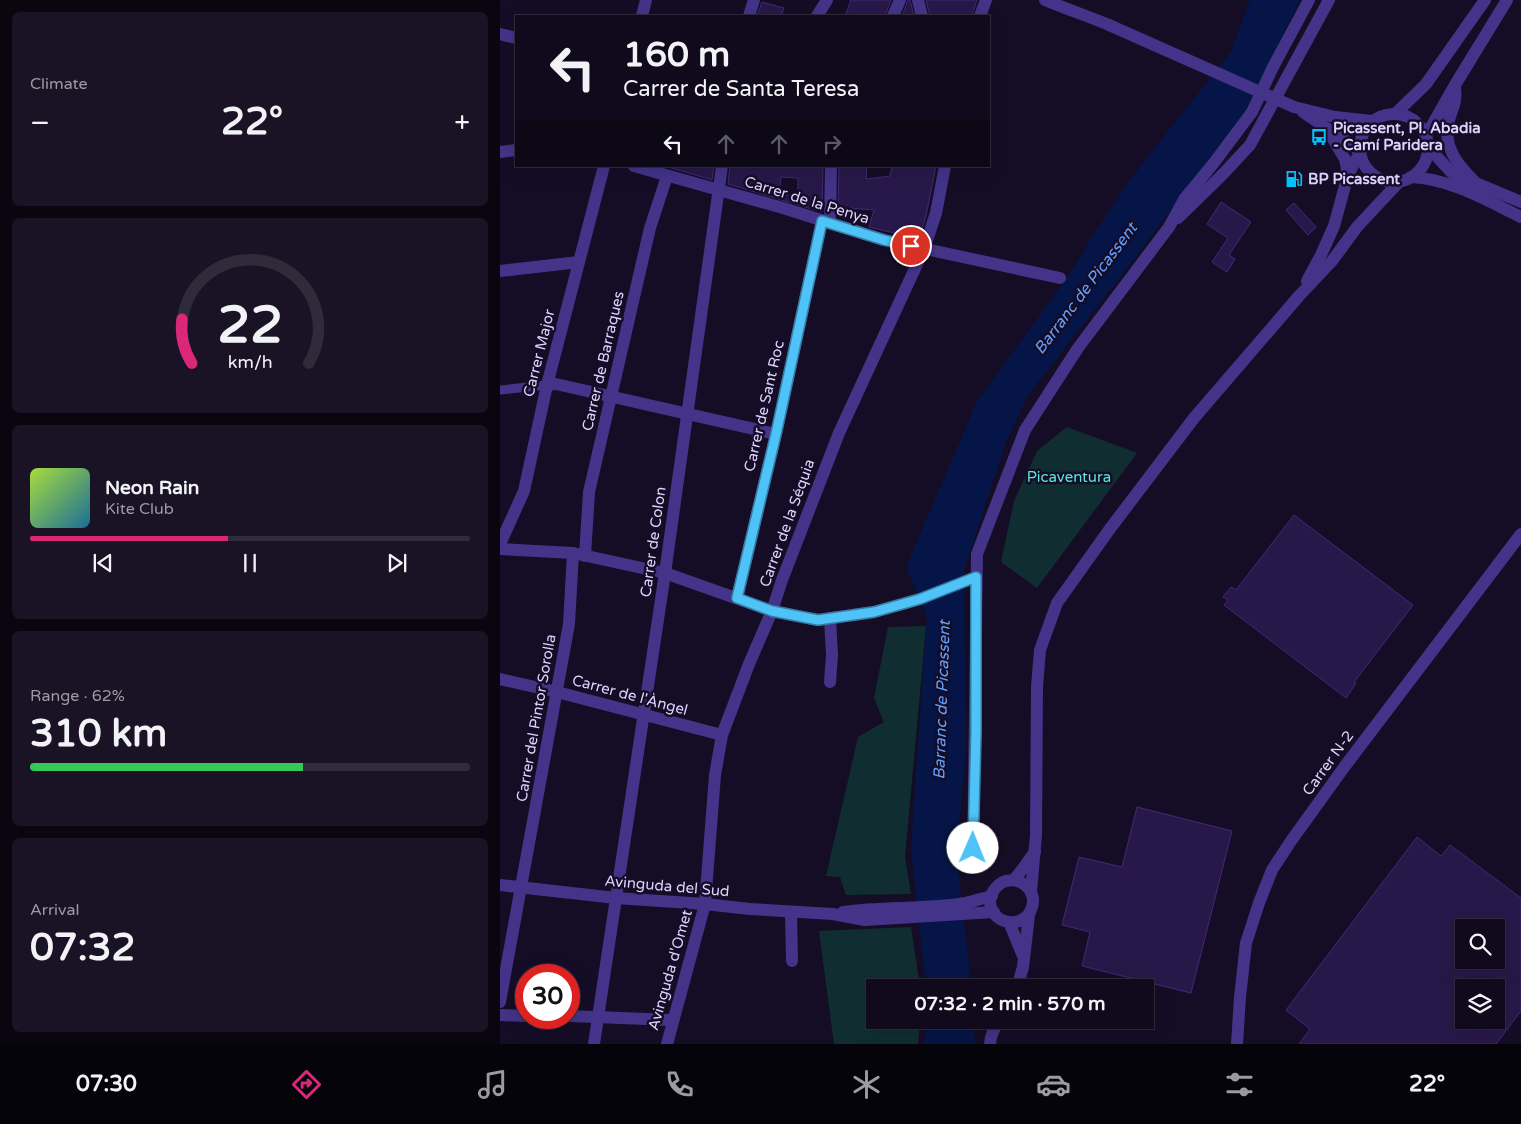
<!DOCTYPE html>
<meta charset="utf-8">
<style>
body{margin:0;font-family:"Varela Round",sans-serif;background:#191325;color:#f1f3f6;height:100vh;display:flex;flex-direction:column;font-size:19px;white-space:nowrap}
*{box-sizing:border-box;margin:0}
p{font-size:16px;color:#9c9aa3}
.icon{flex:none;width:28px;height:28px;fill:none;stroke:currentColor;stroke-width:2;stroke-linecap:round;stroke-linejoin:round}
.map{position:relative;flex:1;overflow:hidden}
.drawer{display:flex;flex-direction:column;gap:12px;padding:12px;background:#09060f;width:500px}
.drawer>*{flex:none}
.banner{position:absolute;left:15px;top:15px;width:475px;height:152px;border-radius:0px;box-shadow:0 5px 20px #0002,0 0 0 1px #302b3b;background:#100a1c;color:#f1f3f6;overflow:hidden}
.buttons{position:absolute;left:955px;top:919px;display:grid;gap:10px}
.buttons a{display:grid;place-items:center;width:50px;height:50px;border-radius:0px;background:#100a1c;box-shadow:0 5px 20px #0002,0 0 0 1px #302b3b;font-size:25px}
.speed{position:absolute;left:15px;top:964px;display:flex;gap:10px;font-size:25px;font-weight:700;text-align:center}
.speed>*{display:grid;place-content:center;width:65px;height:65px;border-radius:50%;background:#100a1c;box-shadow:0 5px 20px #0002,0 0 0 1px #302b3b;line-height:1}
.speed .limit{border:8px solid #d22;background:#fff;color:#111}
.pin{position:absolute;display:grid;place-items:center;width:42px;height:42px;color:#fff;margin:-21px;border:2px solid #fff;border-radius:50%;box-shadow:0 1px 5px #0007}
.me{position:absolute;width:55px;margin:-28px;rotate:1deg;stroke-linejoin:round;filter:drop-shadow(0 0 4px #0008)}
.turn{display:flex;align-items:center;gap:18px;height:105px;padding:0 25px;font-size:22px}
.turn .icon{width:65px;height:65px;stroke-width:2.5}
.turn b{display:block;font-size:35px;line-height:42px}
.lanes{display:flex;align-items:center;height:48px;padding:0 25px;background:#0003;justify-content:center;gap:25px;direction:ltr}
.lanes .off{opacity:.35}
.big{font-size:38px;font-weight:700;line-height:1.1}
.drawer .widget{flex:1;display:flex;flex-direction:column;justify-content:center;gap:8px;min-width:0;padding:0 18px;border-radius:8px;background:#191325}
.drawer .dial{align-items:center;gap:0}
.dial svg{height:130px;overflow:visible;fill:none;stroke:#302b3b;stroke-width:7;stroke-linecap:round;text-anchor:middle}
.dial text{fill:#f1f3f6;stroke:none}
.song{display:flex;align-items:center;gap:15px}
.cover{width:60px;height:60px;border-radius:8px;background:linear-gradient(135deg,hsl(80 70% 55%),hsl(200 70% 35%))}
.played{height:5px;border-radius:2px;background:linear-gradient(90deg,#db2777 45%,#302b3b 45%)}
.keys{display:flex;justify-content:space-around;direction:ltr}
.heat{display:flex;justify-content:space-between;align-items:center;font-size:28px;direction:ltr}
.charge{height:8px;border-radius:4px;background:linear-gradient(90deg,#34c759 62%,#302b3b 0)}
.trip{position:absolute;left:366px;top:979px;width:288px;height:50px;border-radius:0px;background:#100a1c;box-shadow:0 5px 20px #0002,0 0 0 1px #302b3b;font-weight:700;line-height:50px;text-align:center}
.dock{display:flex;height:80px;justify-content:space-around;align-items:center;background:#06040b;color:#9c9aa3}
.dock .icon{width:35px;height:35px}
.dock .active{color:#db2777}
.dock b{font-size:22px;color:#f1f3f6}
main{display:flex;flex:1;min-height:0}
.map>svg:first-child{display:block}
.green{fill:#102e31}
.water{fill:#061547}
.building{fill:#281849;stroke:#422877;fill-rule:evenodd}
.lines{fill:none;stroke-linecap:round;stroke-linejoin:round}
.pedestrian{stroke:#433489;stroke-width:9}
.minor{stroke:#433489;stroke-width:12}
.tertiary{stroke:#433489;stroke-width:12}
.tertiary-bridge{stroke:#433489;stroke-width:12}
.route-casing{stroke:#337fa1;stroke-width:12}
.route{stroke:#4fc3f7;stroke-width:9}
.labels{text-anchor:middle;stroke-width:5;stroke-linejoin:round;paint-order:stroke}
.poi-label{font-size:15px;font-weight:bold;fill:#ded2ff;stroke:#150d26;text-anchor:start}
.street-label{font-size:15px;fill:#ded2ff;stroke:#150d26}
.park-label{font-size:15px;fill:#55e9d7;stroke:#150d26}
.water-label{font-size:16px;font-style:italic;fill:#60a0ff;stroke:#150d26}
</style>
<main>
<section class="drawer">
<div class="widget"><p>Climate</p>
<div class="heat"><a>−</a><b class="big">22°</b><a>+</a></div>
</div>
<div class="widget dial"><svg viewBox="0 0 100 80">
<path d="M14 69A42 42 0 1 1 86 69"/>
<path d="M14 69A42 42 0 0 1 8 42" stroke="#db2777"/>
<text x="50" y="56" font-size="32" font-weight="700">22</text>
<text x="50" y="72" font-size="11">km/h</text>
</svg></div>
<div class="widget">
<div class="song"><i class="cover"></i><div><b>Neon Rain</b><p>Kite Club</p></div></div>
<div class="played"></div>
<div class="keys"><svg class="icon" aria-label="previous" viewBox="0 0 24 24"><path d="M18 5L8 12l10 7zM5 5v14"/></svg><svg class="icon" aria-label="pause" viewBox="0 0 24 24"><path d="M8 5v14M16 5v14"/></svg><svg class="icon" aria-label="next" viewBox="0 0 24 24"><path d="M6 5l10 7-10 7zM19 5v14"/></svg></div>
</div>
<div class="widget"><p>Range · 62%</p><b class="big">310 km</b><div class="charge"></div></div>
<div class="widget"><p>Arrival</p><b class="big">07:32</b></div>
</section>
<div class="map">
<svg width="1021" height="1044" viewBox="0 0 1021 1044">
<rect width="100%" height="100%" fill="#150d26"/>
<!-- green -->
<g class="green">
<path d="M567,427L637,453L537,588L501,562L514,501L537,451Z"/>
<path d="M426,626L405,857L411,894L346,895L340,877L326,876L358,737L384,722L374,698L388,627Z"/>
<path d="M411,927L420,987L375,988V1020H420L418,1044H334L319,931Z"/>
</g>
<!-- water -->
<g class="water">
<path d="M750,0H800L747,108L622,275L528,395L506,442L464,570L466,745L457,857L471,987H426L411,847L427,616L406,567L477,402L575,266L590,240L635,173L731,52Z"/>
<path d="M426,1020H473L475,1044H424Z"/>
</g>
<!-- building -->
<g class="building">
<path d="M351,0H391L385,16H345Z"/>
<path d="M408,0H410L414,16H402Z"/>
<path d="M426,0H477L472,16H430Z"/>
<path d="M262,2L284,8L281,16H257Z"/>
<path d="M165,166H214L212,180Z"/>
<path d="M230,166H323L322,212L228,184ZM281,177L298,178V197L279,193Z"/>
<path d="M339,166H367L366,179L390,176L392,166H436L426,216L419,239L369,227L374,210L338,207Z"/>
<path d="M721,202L751,222L729,255L735,259L727,272L712,262L728,238L707,224Z"/>
<path d="M794,203L816,227L808,235L786,210Z"/>
<path d="M794,515L913,605L854,682L856,683L846,698L724,605L728,600L723,597L731,587L736,590Z"/>
<path d="M637,807L732,831L691,993L582,966L590,932L562,925L579,857L622,867Z"/>
<path d="M917,837L941,856L950,845L1021,898V1011L996,1044H799L810,1029L786,1010ZM964,928H996V960H964ZM964,988H996V1020H964Z"/>
</g>
<g class="lines">
<!-- pedestrian -->
<path class="pedestrian" d="M0,390L47,385"/>
<!-- minor -->
<g class="minor">
<path d="M418,0L422,16"/>
<path d="M142,16L146,0"/>
<path d="M249,16L254,0"/>
<path d="M317,16L327,0"/>
<path d="M393,16L400,0"/>
<path d="M0,34L16,38"/>
<path d="M0,152L16,150"/>
<path d="M134,166L283,208L384,240L560,278"/>
<path d="M678,218L723,174L750,145L829,0"/>
<path d="M330,223L331,166"/>
<path d="M0,271L79,262"/>
<path d="M47,385L56,384L276,434"/>
<path d="M0,544L24,491L47,385L104,166"/>
<path d="M0,549L73,553L165,573L272,611L318,620L374,612L420,599L476,577"/>
<path d="M85,556L89,492L150,228L167,176"/>
<path d="M237,598L276,434L322,221"/>
<path d="M330,618L332,655L330,682"/>
<path d="M0,679L57,692L222,735"/>
<path d="M473,867L477,554L525,430L578,348L669,227L685,198L713,164L752,112L773,67L809,0"/>
<path d="M291,912L292,961"/>
<path d="M509,922L523,956"/>
<path d="M517,988L523,967L529,915"/>
<path d="M0,1002L69,624L73,553"/>
<path d="M0,1015L26,1016"/>
<path d="M69,1016L172,1020"/>
<path d="M94,1044L165,573L222,166"/>
<path d="M490,1044L491,1037L498,1020"/>
<path d="M737,1044L740,997L746,943L759,903L772,870L791,841L845,766L1021,534"/>
</g>
<!-- tertiary -->
<g class="tertiary">
<path d="M545,0C566,9 588,16 609,25"/>
<path d="M480,16L486,0"/>
<path d="M955,87C957,102 953,106 949,120C942,146 957,164 974,181"/>
<path d="M794,107L835,117L872,121"/>
<path d="M803,112L859,150"/>
<path d="M896,113L926,84L985,0"/>
<circle cx="894" cy="148" r="34"/>
<path d="M830,134L845,159L848,175"/>
<path d="M926,136L955,85L1007,0"/>
<path d="M928,147L951,172L964,180L976,183L1021,202"/>
<path d="M911,177C951,179 986,200 1021,217"/>
<path d="M807,281L821,255L834,226L848,175L860,152"/>
<path d="M513,880C527,882 536,894 532,907C525,931 489,925 490,900C491,892 498,883 506,881C509,880 512,881 514,879C520,874 529,859 535,852"/>
<path d="M0,885L116,898L205,904L250,909L333,914L365,920L494,912"/>
<path d="M531,892L536,835L537,687L540,650L557,603L609,530L694,418L799,296L832,261L857,227L899,182"/>
<path d="M343,912C383,906 425,910 466,903C474,901 483,898 492,896"/>
<path d="M167,1044L205,904L215,775L222,735L249,664L272,611L282,580L339,433L424,249L436,213L445,166"/>
</g>
<!-- tertiary-bridge -->
<path class="tertiary-bridge" d="M609,25L794,107"/>
</g>
<g class="lines">
<!-- route casing -->
<g class="route-casing">
<path id="route" d="M411,246L384,240L322,221L276,434L237,598L272,611L318,620L374,612L420,599L476,577V732L473,848"/>
</g>
<!-- route -->
<use href="#route" class="route"/>
</g>
<!-- icons -->
<defs>
<g id="bus-bare" transform="scale(1.35)"><path d="M-5-6H5V4H4V6H2V4H-2V6H-4V4H-5ZM-3.5-4V0h7V-4ZM-3.5 1.2v1.5H-2V1.2ZM2 1.2v1.5H3.5V1.2Z" fill="#00c2fd" stroke="#150d26" stroke-width="2.5" paint-order="stroke"/></g>
<g id="fuel-bare" transform="scale(1.35)"><path d="M-5.5-6h7V0h2V4h1.3V-2.5L3-4.5l.8-.8L6-3V5H2.5V1h-1V6h-7ZM-4.2-4.7v3.2H.2V-4.7Z" fill="#00c2fd" stroke="#150d26" stroke-width="2.5" paint-order="stroke"/></g>
</defs>
<g fill-rule="evenodd">
<use href="#bus-bare" x="819" y="137"/>
<use href="#fuel-bare" x="794" y="179"/>
</g>
<g class="labels">
<!-- poi labels -->
<g class="poi-label">
<text x="833" y="133">Picassent, Pl. Abadia<tspan x="833" dy="17">- Camí Paridera</tspan></text>
<text x="808" y="184">BP Picassent</text>
</g>
<!-- street labels -->
<g class="street-label">
<text transform="translate(307 200) rotate(17)" y="5">Carrer de la Penya</text>
<text transform="translate(39 353) rotate(-76)" y="5">Carrer Major</text>
<text transform="translate(103 361) rotate(-77)" y="5">Carrer de Barraques</text>
<text transform="translate(264 406) rotate(-77)" y="5">Carrer de Sant Roc</text>
<text transform="translate(287 523) rotate(-70)" y="5">Carrer de la Séquia</text>
<text transform="translate(153 542) rotate(-82)" y="5">Carrer de Colon</text>
<text transform="translate(130 695) rotate(15)" y="5">Carrer de l'Àngel</text>
<text transform="translate(36 718) rotate(-80)" y="5">Carrer del Pintor Sorolla</text>
<text transform="translate(828 763) rotate(-54)" y="5">Carrer N-2</text>
<text transform="translate(167 886) rotate(5)" y="5">Avinguda del Sud</text>
<text transform="translate(170 970) rotate(-74)" y="5">Avinguda d'Omet</text>
</g>
<!-- park labels -->
<g class="park-label">
<text x="569" y="482">Picaventura</text>
</g>
<!-- water labels -->
<g class="water-label">
<text transform="translate(585 288) rotate(-53)" y="6">Barranc de Picassent</text>
<text transform="translate(441 700) rotate(-88)" y="6">Barranc de Picassent</text>
</g>
</g>
</svg>
<div class="buttons">
<a><svg class="icon" aria-label="search" viewBox="0 0 24 24"><circle cx="10" cy="10" r="6"/><path d="M15 15l6 6"/></svg></a>
<a><svg class="icon" aria-label="layers" viewBox="0 0 24 24"><path d="M12 4l9 5-9 5-9-5zM3 14l9 5 9-5"/></svg></a>
</div>
<div class="speed"><div class="limit">30</div></div>
<div class="pin" style="left:411px;top:246px;background:#d93025"><svg class="icon" aria-label="arrive" viewBox="0 0 24 24"><path d="M6 21V4h12l-3 4 3 4H6"/></svg></div>
<svg class="me" style="left:473px;top:848px" viewBox="-20 -20 40 40"><circle r="19" fill="#fff"/><path d="M0-13L10 11 0 6-10 11z" fill="#4fc3f7"/></svg>
<div class="trip">07:32 · 2 min · 570 m</div>
<div class="banner">
<div class="turn"><svg class="icon" aria-label="left" viewBox="0 0 24 24"><path d="M17 20v-9H6M10 6l-5 5 5 5"/></svg><div><b>160 m</b>Carrer de Santa Teresa</div></div>
<div class="lanes"><svg class="icon" aria-label="left" viewBox="0 0 24 24"><path d="M17 20v-9H6M10 6l-5 5 5 5"/></svg><svg class="icon off" aria-label="ahead" viewBox="0 0 24 24"><path d="M12 20V5M6 11l6-6 6 6"/></svg><svg class="icon off" aria-label="ahead" viewBox="0 0 24 24"><path d="M12 20V5M6 11l6-6 6 6"/></svg><svg class="icon off" aria-label="right" viewBox="0 0 24 24"><path d="M7 20v-9h11M14 6l5 5-5 5"/></svg></div>
</div>
</div>
</main>
<nav class="dock">
<b>07:30</b>
<svg class="icon active" aria-label="directions" viewBox="0 0 24 24"><path d="M12 3l9 9-9 9-9-9zM9 14v-3h6M13 9l2 2-2 2"/></svg>
<svg class="icon" aria-label="music" viewBox="0 0 24 24"><path d="M9 18V5l10-2v13"/><circle cx="6" cy="18" r="3"/><circle cx="16" cy="16" r="3"/></svg>
<svg class="icon" aria-label="phone" viewBox="0 0 24 24"><path d="M5 4h4l2 5-3 2q2 4 5 5l2-3 5 2v4C11 20 4 13 5 4z"/></svg>
<svg class="icon" aria-label="climate" viewBox="0 0 24 24"><path d="M12 3v18M4 7l16 10M4 17L20 7"/></svg>
<svg class="icon" aria-label="car" viewBox="0 0 24 24"><path d="M5 17H2v-5l4-1 3-4h7l3 4 3 1v5h-3M9 17h6M6 11h13"/><circle cx="7" cy="17" r="2"/><circle cx="17" cy="17" r="2"/></svg>
<svg class="icon" aria-label="filters" viewBox="0 0 24 24"><path d="M4 7h16M4 17h16"/><circle cx="9" cy="7" r="2"/><circle cx="15" cy="17" r="2"/></svg>
<b>22°</b>
</nav>
